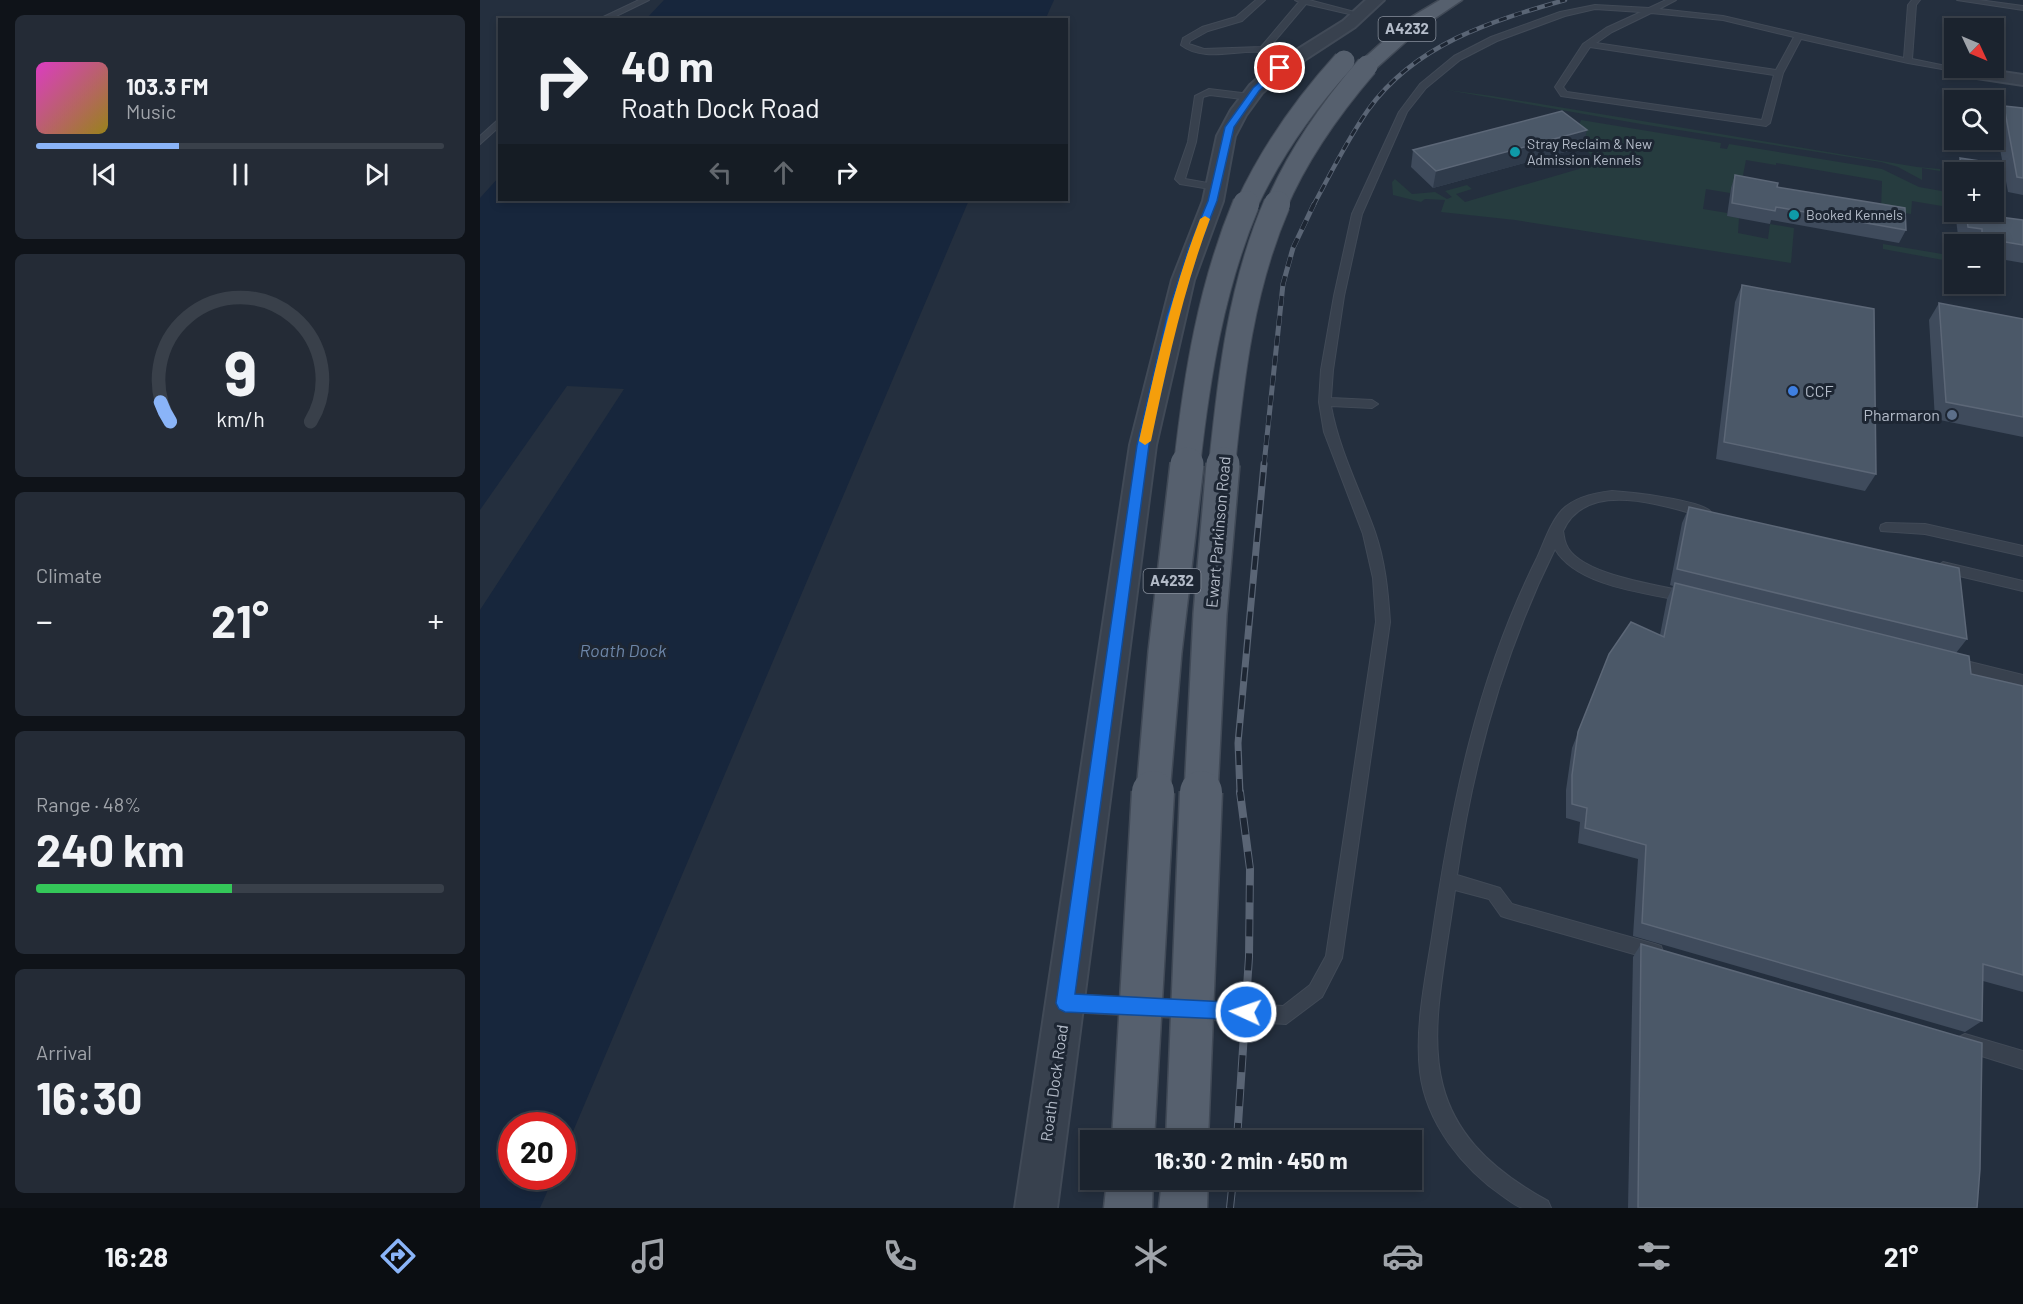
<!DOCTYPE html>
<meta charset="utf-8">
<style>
body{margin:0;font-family:Barlow,sans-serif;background:#242b36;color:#f1f3f6;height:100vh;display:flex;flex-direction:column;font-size:22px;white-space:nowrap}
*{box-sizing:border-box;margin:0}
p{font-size:20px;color:#a0a4aa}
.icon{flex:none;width:33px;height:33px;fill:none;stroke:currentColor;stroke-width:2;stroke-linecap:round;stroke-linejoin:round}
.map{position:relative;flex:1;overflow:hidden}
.panel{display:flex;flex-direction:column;gap:15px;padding:15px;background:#0f1319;width:480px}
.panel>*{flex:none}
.banner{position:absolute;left:18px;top:18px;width:570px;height:183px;border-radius:0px;box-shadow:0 3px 9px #0003,0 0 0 2px #39404a;background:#1b232e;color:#f1f3f6;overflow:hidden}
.needle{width:39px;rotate:134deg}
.controls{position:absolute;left:1464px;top:18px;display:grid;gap:12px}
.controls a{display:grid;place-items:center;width:60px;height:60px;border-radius:0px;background:#1b232e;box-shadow:0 3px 9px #0003,0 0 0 2px #39404a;font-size:30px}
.speed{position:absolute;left:18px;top:1112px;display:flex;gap:12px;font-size:30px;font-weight:700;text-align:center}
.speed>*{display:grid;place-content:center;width:78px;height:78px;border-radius:50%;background:#1b232e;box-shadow:0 3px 9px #0003,0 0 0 2px #39404a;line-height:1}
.speed .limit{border:9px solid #d22;background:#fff;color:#111}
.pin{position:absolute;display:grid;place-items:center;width:51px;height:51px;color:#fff;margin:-26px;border:3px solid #fff;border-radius:50%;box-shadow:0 2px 6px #0007}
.me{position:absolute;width:66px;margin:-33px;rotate:273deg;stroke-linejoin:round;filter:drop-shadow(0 0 4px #0008)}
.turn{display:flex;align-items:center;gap:21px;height:126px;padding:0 24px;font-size:27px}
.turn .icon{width:78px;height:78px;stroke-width:2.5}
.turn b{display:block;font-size:42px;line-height:51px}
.lanes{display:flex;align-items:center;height:57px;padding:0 24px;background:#0003;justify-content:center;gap:30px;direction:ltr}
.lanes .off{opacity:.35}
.big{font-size:45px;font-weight:700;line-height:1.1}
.panel .card{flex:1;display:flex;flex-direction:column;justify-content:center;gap:9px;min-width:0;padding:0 21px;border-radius:9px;background:#242b36}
.panel .dial{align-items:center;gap:0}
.dial svg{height:156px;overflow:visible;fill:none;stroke:#39404a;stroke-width:7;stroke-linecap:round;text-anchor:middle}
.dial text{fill:#f1f3f6;stroke:none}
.song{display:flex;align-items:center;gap:18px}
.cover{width:72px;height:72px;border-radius:9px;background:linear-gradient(135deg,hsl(310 70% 55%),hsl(50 70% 35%))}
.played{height:6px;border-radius:3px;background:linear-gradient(90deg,#8ab4f8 35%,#39404a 35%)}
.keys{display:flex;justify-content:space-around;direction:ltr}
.heat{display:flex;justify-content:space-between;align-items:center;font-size:33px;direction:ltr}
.charge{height:9px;border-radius:4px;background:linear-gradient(90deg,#34c759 48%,#39404a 0)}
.trip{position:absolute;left:600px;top:1130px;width:342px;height:60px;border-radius:0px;background:#1b232e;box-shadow:0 3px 9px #0003,0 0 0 2px #39404a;font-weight:700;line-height:60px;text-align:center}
.tab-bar{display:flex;height:96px;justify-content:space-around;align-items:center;background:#0b0e12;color:#a0a4aa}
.tab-bar .icon{width:42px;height:42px}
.tab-bar .on{color:#8ab4f8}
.tab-bar b{font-size:27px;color:#f1f3f6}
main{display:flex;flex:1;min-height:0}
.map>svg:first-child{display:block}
.green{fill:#263c3f}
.water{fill:#17263c}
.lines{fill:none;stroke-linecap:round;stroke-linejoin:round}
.service-casing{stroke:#414a57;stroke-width:2}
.minor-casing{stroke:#414a57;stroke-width:4}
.primary-casing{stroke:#414a57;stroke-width:3}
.service{fill:#38414e;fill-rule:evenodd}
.minor{fill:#38414e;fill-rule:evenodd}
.primary{fill:#56606e;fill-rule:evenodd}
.rail-far3-casing{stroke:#5a6575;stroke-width:4.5}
.rail-far2-casing{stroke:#5a6575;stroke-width:5}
.rail-far1-casing{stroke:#5a6575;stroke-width:7}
.rail-casing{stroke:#5a6575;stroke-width:8}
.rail-far3{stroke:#1d2633;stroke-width:3;stroke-dasharray:8;stroke-linecap:butt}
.rail-far2{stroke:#1d2633;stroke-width:4;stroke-dasharray:10;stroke-linecap:butt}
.rail-far1{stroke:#1d2633;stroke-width:4.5;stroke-dasharray:14;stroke-linecap:butt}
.rail{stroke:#1d2633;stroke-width:6;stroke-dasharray:17;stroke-linecap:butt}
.primary-bridge-far3-casing{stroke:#414a57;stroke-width:23;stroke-linecap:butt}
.primary-bridge-far2-casing{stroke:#414a57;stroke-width:28;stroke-linecap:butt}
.primary-bridge-far1-casing{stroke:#414a57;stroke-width:36;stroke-linecap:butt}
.primary-bridge-casing{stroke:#414a57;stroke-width:45;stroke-linecap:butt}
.primary-bridge-far3{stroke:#56606e;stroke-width:21}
.primary-bridge-far2{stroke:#56606e;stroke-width:26}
.primary-bridge-far1{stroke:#56606e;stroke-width:33}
.primary-bridge{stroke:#56606e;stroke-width:42}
.wall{fill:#3f4b5c}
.shaded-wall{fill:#2f3b4b}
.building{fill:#4b5868;stroke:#5c6777;stroke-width:1.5}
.route{fill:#1a73e8;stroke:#114b97;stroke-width:1.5}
.slow{fill:#f59e0b}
.culture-dot{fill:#0f9aa8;stroke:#1d2633;stroke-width:2}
.shop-dot{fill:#3f7fe0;stroke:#1d2633;stroke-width:2}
.service-dot{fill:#5c6f8a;stroke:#1d2633;stroke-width:2}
.labels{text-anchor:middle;stroke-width:6;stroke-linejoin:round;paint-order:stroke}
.far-poi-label{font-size:14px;fill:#b4bcc9;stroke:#1d2633;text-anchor:start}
.shield{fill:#1d2633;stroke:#878f9c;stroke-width:1.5}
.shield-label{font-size:15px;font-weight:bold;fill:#b4bcc9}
.poi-label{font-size:16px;fill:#b4bcc9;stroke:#1d2633;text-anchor:start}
.street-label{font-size:16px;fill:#b4bcc9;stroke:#1d2633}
.water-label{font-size:18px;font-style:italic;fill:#6d86a8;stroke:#1d2633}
</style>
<main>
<section class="panel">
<div class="card">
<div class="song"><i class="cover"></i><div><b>103.3 FM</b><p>Music</p></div></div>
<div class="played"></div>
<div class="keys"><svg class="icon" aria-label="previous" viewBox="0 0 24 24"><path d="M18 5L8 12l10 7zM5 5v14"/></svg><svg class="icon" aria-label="pause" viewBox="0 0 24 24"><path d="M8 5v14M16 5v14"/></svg><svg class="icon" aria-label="next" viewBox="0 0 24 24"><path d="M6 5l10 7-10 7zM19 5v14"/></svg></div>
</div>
<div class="card dial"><svg viewBox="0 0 100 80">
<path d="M14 69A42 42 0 1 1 86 69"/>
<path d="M14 69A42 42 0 0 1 9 59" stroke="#8ab4f8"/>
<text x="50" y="56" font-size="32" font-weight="700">9</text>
<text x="50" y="72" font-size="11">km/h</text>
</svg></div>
<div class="card"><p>Climate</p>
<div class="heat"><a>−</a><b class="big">21°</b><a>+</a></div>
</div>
<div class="card"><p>Range · 48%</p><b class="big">240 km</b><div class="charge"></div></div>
<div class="card"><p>Arrival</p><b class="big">16:30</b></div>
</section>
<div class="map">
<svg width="1543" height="1208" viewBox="0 0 1543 1208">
<rect width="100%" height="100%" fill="#242f3e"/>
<!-- green -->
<g class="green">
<path d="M967,90L1012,96L1437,167L1460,169V171L1442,168V180L1418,167L1401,162L1161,124Z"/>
<path d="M1101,120L1241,143L1240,148L1247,149L1249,144L1402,169L1439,187L1473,193L1474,208L1432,201L1431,214L1401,209L1402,181L1296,163V165L1266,160L1260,190L1251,188L1250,193L1226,189L1223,209L1247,213V216L1259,218L1258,233L1288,239L1290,224L1314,228L1311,263L1035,220L961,212L965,200L945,199L941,202L913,195L912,182L915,179L932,194L955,192L967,199L972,197L965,191L987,185L992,189L976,194L985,202L1099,169L1107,164L1101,159L1078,166L1072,161L1095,155L1101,159L1112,156L1107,151L1115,149L1096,134Z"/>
<path d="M1403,244L1474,256V262L1403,249Z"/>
</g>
<!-- water -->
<g class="water">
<path d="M184,0H574L565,20L166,19Z"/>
<path d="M19,177L20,200H489L83,1155L82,1125H32V1176H74L60,1208H0V610L144,389L87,386L0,510V198Z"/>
</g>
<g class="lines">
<!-- service casing -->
<g class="service-casing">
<g id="service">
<path d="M159,0H169L128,20H117Z"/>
<path d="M776,0H785L762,21L728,31L710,41L709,44L724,49L781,47L819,2L815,0H829L886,15L882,17L826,4L789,48L815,57L816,59L812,61C801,58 792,53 780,52C755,50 723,62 701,45L703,38L722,27L756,17Z"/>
<path d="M1186,0H1196L1179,9L1243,16L1424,58L1428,5L1432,0H1440L1436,5L1432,59L1500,73L1496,75L1428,63L1321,39L1303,73L1290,123L1286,126L1081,96L1075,87L1103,44L1126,28L1161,12L1115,9L1085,16L1017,41L980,60L946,88L927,112L882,214L864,296L853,370L851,398L892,400L898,404L892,408L851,406C859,450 880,490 895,532C905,561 908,591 910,622L862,958L842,997L806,1024L587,1012L581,1009L578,1003L581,997L587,994L803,1006L830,985L846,956L896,622L893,578L883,534L844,432L839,402L841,370L854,296L872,214L919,112L940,84L974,56L1011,37L1080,12L1115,5L1169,8ZM1171,13L1243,20L1314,37L1296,70L1116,43L1132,32ZM1110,47L1294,75L1282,120L1087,92L1083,87Z"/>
<path d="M1477,0H1499L1543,6V10Z"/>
<path d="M729,89L770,94L774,97L770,100L730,95L723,97L716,142L705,179L739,185V189L736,190L700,184L695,179L708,142L715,96Z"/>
<path d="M20,118V126L0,144V136Z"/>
<path d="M1132,491C1149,492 1222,500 1231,512L1225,517C1183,506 1107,478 1083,531C1084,535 1084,540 1086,544C1098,575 1179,585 1208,592L1213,593L1215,597L1213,601L1208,602C1168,593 1097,587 1075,549C1024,652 993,762 977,875L1020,888L1032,904L1175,944L1181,946L1183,952L1181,958L1175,960L1027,918L1021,916L1009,899L975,890C956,1030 921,1120 1068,1201L1071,1208C1062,1208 1052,1208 1043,1208C1037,1207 1030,1201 1024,1197C983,1169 946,1123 940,1072C935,1027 945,981 952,937C971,806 997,678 1057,558C1064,543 1070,523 1082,510C1095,497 1114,493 1132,491Z"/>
<path d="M1406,523L1445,524L1543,546V556L1445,534L1401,531L1400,528L1401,525Z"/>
<path d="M1463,562L1543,581V591L1458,571L1456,567Z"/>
<path d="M1474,658L1543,675V687L1469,668L1467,664L1469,660Z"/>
<path d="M1485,1034L1543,1051V1069L1479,1049L1476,1043L1479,1037Z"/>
</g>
</g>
<!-- minor casing -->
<g class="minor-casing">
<g id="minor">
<path d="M886,0H904L875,27L806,72L782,93L766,115L755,136L743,201L714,280L676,445L577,1208H535L650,445L692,280L723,201L737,136L751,110L770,85L794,64L863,21Z"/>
<path d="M1496,68L1543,75V85L1490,77L1487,73L1490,69Z"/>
</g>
</g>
<!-- primary casing -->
<g class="primary-casing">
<g id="primary">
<path d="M960,0H982L942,27L894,70H880L877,66L880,62L928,19Z"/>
<path d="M627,1179H673L672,1208H624Z"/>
<path d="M682,1179H728L727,1208H679Z"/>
</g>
</g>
<!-- service -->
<use href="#service" class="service"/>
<!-- minor -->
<use href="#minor" class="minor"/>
<!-- primary -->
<use href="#primary" class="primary"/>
<!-- rail-far3 casing -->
<g class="rail-far3-casing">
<path id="rail-far3" d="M833,206C851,173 867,140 888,110C935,44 1011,21 1085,0"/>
</g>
<!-- rail-far2 casing -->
<g class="rail-far2-casing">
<path id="rail-far2" d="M784,465L803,284L813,248L834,204"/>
</g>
<!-- rail-far1 casing -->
<g class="rail-far1-casing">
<path id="rail-far1" d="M760,793L758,743L784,464"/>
</g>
<!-- rail casing -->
<g class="rail-casing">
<g id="rail">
<path d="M757,1140L769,957L770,869L760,792"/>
<path d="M750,1208L753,1179"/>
</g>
</g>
<!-- rail-far3 -->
<use href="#rail-far3" class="rail-far3"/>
<!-- rail-far2 -->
<use href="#rail-far2" class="rail-far2"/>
<!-- rail-far1 -->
<use href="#rail-far1" class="rail-far1"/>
<!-- rail -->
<use href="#rail" class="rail"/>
<!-- primary-bridge-far3 casing -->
<g class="primary-bridge-far3-casing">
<g id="primary-bridge-far3">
<path d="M766,206C791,152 824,105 864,61"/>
<path d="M796,206C818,154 850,109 887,66"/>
</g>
</g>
<!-- primary-bridge-far2 casing -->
<g class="primary-bridge-far2-casing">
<g id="primary-bridge-far2">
<path d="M707,465C717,375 731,288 766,204"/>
<path d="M742,465C751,376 761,287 797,204"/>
</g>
</g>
<!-- primary-bridge-far1 casing -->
<g class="primary-bridge-far1-casing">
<g id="primary-bridge-far1">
<path d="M673,793L685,652L707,464"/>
<path d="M721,793L730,614L743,464"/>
</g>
</g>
<!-- primary-bridge casing -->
<g class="primary-bridge-casing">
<g id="primary-bridge">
<path d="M653,1140L673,792"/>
<path d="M707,1140L721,792"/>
</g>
</g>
<!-- primary-bridge-far3 -->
<use href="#primary-bridge-far3" class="primary-bridge-far3"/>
<!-- primary-bridge-far2 -->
<use href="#primary-bridge-far2" class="primary-bridge-far2"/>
<!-- primary-bridge-far1 -->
<use href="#primary-bridge-far1" class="primary-bridge-far1"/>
<!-- primary-bridge -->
<use href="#primary-bridge" class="primary-bridge"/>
</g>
<!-- wall -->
<g class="wall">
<path d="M1524,106L1543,108V195L1528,192L1515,122Z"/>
<path d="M1103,147L953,188L931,167L933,150Z"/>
<path d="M1480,158L1513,163L1520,217L1543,220V263L1514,258V244H1487L1479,243L1475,212H1514V172H1474V203L1472,174Z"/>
<path d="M1255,175L1297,187L1426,230L1419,243L1291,220L1290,224L1247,216L1251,188Z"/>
<path d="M1262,285L1396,474L1385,491L1236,459L1255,302Z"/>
<path d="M1459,303L1543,319V437L1455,419L1449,320Z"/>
<path d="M1209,507L1487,639L1476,653L1491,674L1543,686V992L1503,981L1502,1021L1485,1032L1153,936L1158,859L1098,843L1100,822L1086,818V790L1092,748L1129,654L1180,635L1187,599L1193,586L1190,585L1202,523Z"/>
<path d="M1161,944L1497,1208H1148L1153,957Z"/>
</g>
<!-- shaded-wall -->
<path class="shaded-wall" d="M1107,130L1103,147L953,188L956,171Z"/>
<!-- building -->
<g class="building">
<path d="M1524,106L1543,108V178L1537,177Z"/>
<path d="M1082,111L1107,130L956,171L933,150Z"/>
<path d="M1480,158L1513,163L1520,217L1543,220V245L1502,238V229L1488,227L1486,212H1514V172H1482Z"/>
<path d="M1255,175L1298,183L1297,187L1425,208L1426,230L1296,207L1295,211L1252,203Z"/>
<path d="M1262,285L1394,309L1396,474L1244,442Z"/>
<path d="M1459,303L1543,319V417L1466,402Z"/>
<path d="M1209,507L1479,568L1487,639L1197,569Z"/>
<path d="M1195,583L1489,656L1491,674L1543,686V975L1503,964L1502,1021L1162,923L1166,845L1105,828L1107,808L1092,804V775L1098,732L1129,654L1151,622L1184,637Z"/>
<path d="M1161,944L1502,1043L1500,1169L1497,1208H1158Z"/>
</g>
<!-- route -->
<path class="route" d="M797,66L804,68L779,91L754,127L737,201L719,247L698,316L669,445L595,994L766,1003L772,1005L775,1012L772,1018L766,1020L585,1012L579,1009L576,1003L657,445L687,316L709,247L728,201L745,127L773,88Z"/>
<!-- slow -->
<path class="slow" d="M725,216L730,219C703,291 687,365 671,441L665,445L659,441C676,365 692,291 720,219Z"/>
<!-- markers -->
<g class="culture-dot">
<circle cx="1035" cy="152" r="6"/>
<circle cx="1314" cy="215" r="6"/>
</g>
<circle class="shop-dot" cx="1313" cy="391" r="6"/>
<circle class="service-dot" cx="1472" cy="415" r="6"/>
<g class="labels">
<!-- far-poi labels -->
<g class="far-poi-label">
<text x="1047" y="149">Stray Reclaim &amp; New<tspan x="1047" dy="16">Admission Kennels</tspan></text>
<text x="1326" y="220">Booked Kennels</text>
</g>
<!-- shield labels -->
<g class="shield">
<rect x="898.5" y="17" width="57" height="24" rx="4.5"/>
<rect x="663.5" y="569" width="57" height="24" rx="4.5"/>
</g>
<g class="shield-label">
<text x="927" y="34">A4232</text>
<text x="692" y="586">A4232</text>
</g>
<!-- poi labels -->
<g class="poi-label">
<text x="1325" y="397">CCF</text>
<text x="1460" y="421" text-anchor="end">Pharmaron</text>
</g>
<!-- street labels -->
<g class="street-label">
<text transform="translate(738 532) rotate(-85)" y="6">Ewart Parkinson Road</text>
<text transform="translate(574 1083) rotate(-82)" y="6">Roath Dock Road</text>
</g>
<!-- water labels -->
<g class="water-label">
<text x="143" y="657">Roath Dock</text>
</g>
</g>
</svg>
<div class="controls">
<a><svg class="needle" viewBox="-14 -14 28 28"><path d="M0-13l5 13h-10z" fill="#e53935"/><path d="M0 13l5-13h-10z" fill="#a0a4aa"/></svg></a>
<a><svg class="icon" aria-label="search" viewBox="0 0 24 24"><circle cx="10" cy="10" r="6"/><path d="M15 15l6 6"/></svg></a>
<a>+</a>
<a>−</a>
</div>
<div class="speed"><div class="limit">20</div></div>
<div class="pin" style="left:800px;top:68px;background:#d93025"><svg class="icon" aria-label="arrive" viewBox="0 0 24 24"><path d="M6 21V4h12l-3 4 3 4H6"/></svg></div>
<svg class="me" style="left:766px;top:1012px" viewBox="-20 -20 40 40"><circle r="17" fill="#1a73e8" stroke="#fff" stroke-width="3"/><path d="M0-11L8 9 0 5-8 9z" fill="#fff"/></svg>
<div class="trip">16:30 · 2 min · 450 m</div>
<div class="banner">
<div class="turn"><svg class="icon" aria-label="right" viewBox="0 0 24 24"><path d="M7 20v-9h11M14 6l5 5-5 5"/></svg><div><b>40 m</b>Roath Dock Road</div></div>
<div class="lanes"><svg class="icon off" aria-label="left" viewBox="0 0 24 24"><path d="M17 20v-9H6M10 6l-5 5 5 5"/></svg><svg class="icon off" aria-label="ahead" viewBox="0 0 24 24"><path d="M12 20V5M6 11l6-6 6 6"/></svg><svg class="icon" aria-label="right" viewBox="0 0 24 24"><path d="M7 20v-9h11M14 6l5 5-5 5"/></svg></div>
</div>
</div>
</main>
<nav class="tab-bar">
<b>16:28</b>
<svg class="icon on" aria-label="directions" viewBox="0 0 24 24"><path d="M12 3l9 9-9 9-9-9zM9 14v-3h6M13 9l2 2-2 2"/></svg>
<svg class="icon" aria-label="music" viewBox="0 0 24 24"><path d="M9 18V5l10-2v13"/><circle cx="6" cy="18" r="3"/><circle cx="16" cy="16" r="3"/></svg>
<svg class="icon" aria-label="phone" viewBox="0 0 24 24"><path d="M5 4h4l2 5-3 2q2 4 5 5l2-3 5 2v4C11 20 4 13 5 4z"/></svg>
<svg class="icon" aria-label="climate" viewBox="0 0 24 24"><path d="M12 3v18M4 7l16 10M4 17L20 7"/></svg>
<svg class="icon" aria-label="car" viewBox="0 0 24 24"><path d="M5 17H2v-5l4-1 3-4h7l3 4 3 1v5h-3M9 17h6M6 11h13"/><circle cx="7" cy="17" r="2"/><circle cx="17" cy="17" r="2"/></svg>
<svg class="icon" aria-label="filters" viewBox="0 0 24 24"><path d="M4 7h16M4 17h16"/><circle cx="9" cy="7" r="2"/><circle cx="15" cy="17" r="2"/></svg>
<b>21°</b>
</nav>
